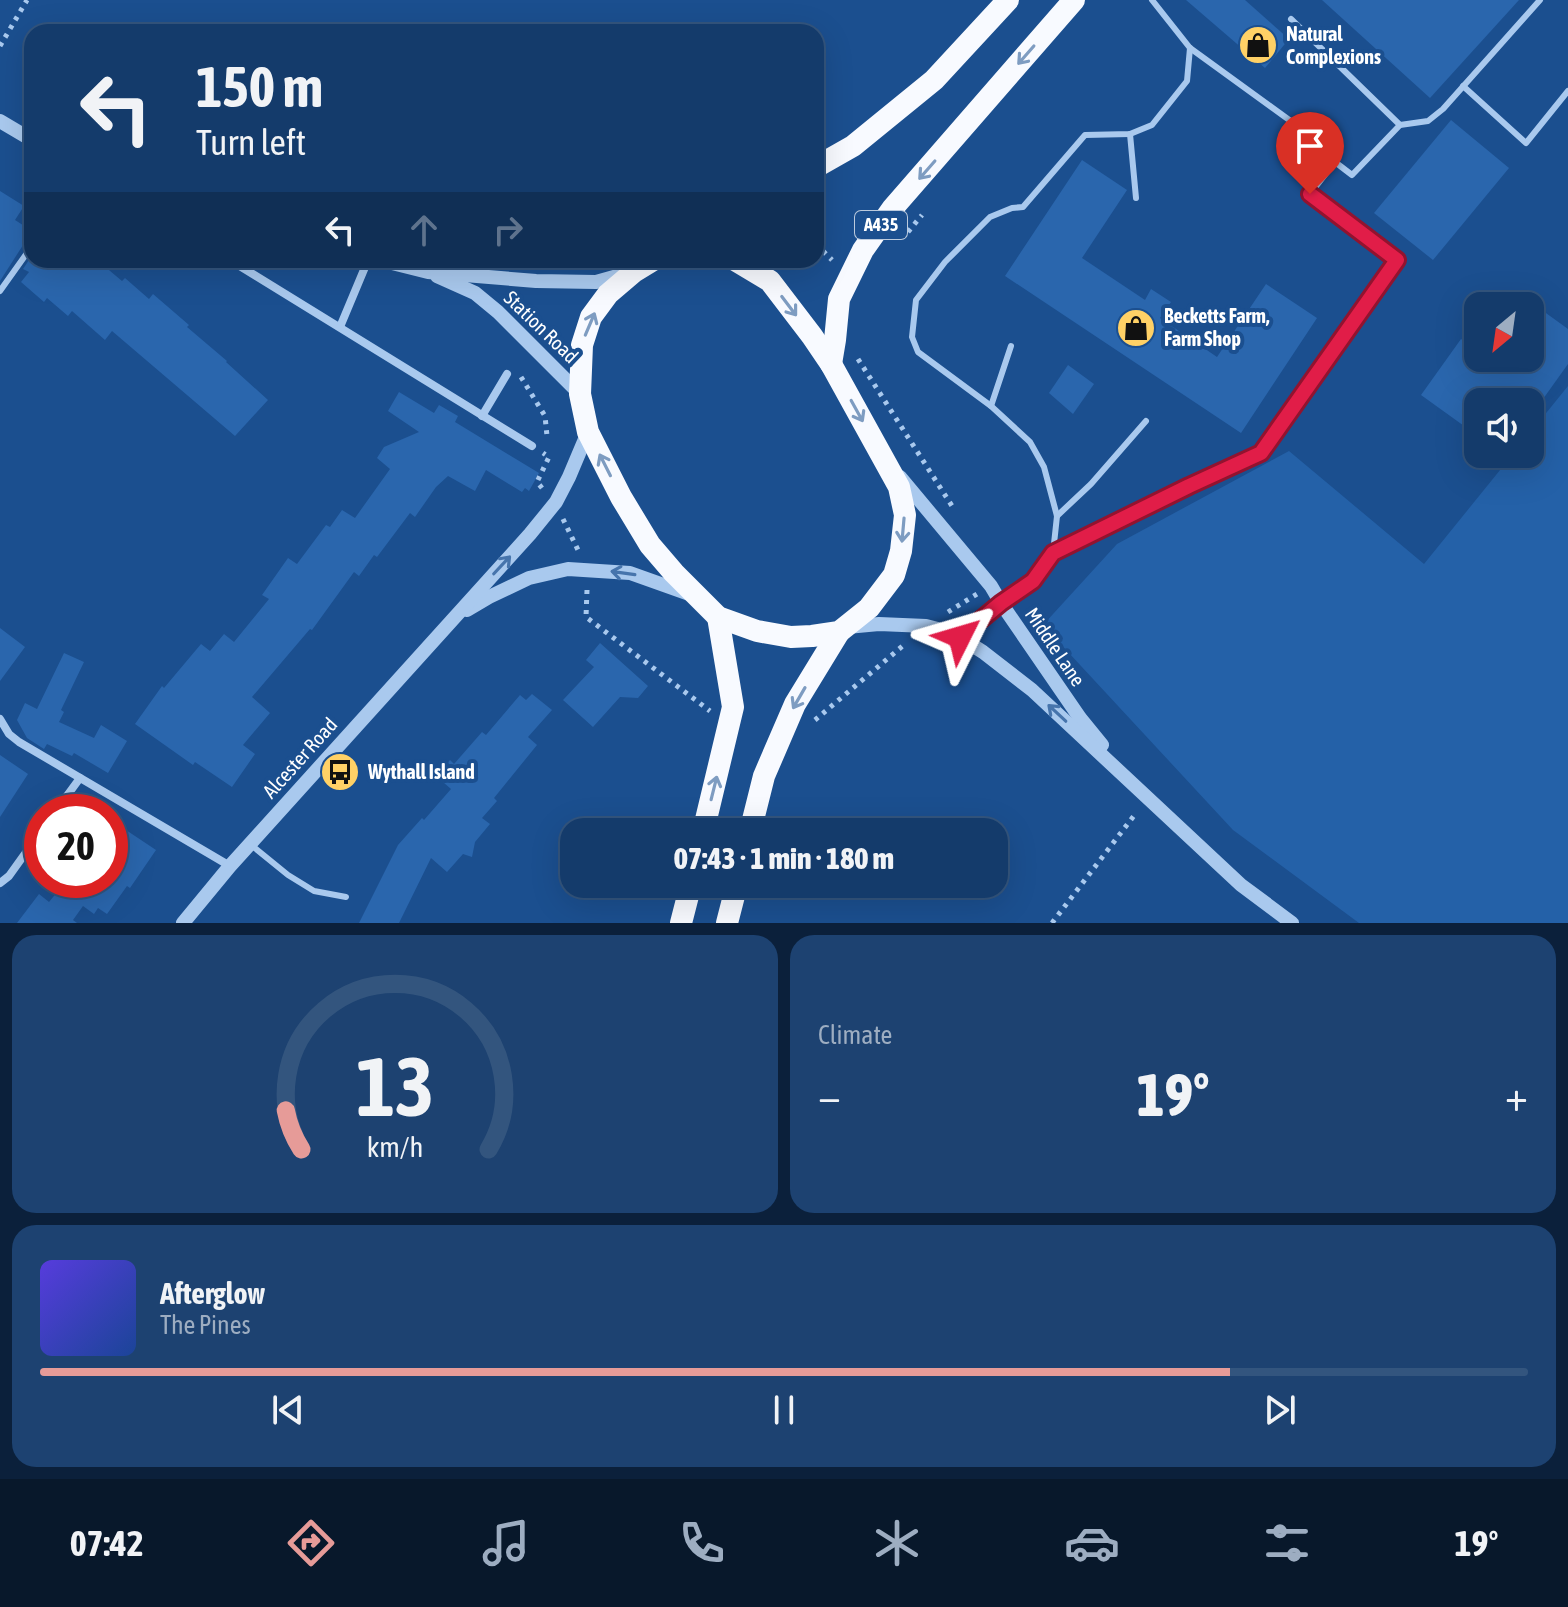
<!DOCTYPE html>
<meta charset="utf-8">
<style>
body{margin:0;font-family:"Asap Condensed",sans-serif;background:#1d4271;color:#f1f3f6;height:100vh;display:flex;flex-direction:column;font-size:30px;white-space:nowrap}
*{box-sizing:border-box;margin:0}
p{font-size:26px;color:#9dadc1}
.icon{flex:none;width:44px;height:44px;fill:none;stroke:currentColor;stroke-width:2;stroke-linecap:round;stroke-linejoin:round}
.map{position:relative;height:923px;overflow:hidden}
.details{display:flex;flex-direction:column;gap:12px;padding:12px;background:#0b203b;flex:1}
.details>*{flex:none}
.top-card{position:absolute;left:24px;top:24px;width:800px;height:244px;border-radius:24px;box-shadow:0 8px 32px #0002,0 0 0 2px #33557e;background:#143b6b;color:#f1f3f6;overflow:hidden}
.needle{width:52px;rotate:209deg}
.buttons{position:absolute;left:1464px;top:292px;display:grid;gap:16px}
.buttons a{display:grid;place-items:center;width:80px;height:80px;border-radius:16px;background:#143b6b;box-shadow:0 8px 32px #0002,0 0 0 2px #33557e;font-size:40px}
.speed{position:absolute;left:24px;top:794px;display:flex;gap:16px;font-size:40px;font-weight:700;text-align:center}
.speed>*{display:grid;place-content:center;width:104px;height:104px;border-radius:50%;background:#143b6b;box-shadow:0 8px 32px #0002,0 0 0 2px #33557e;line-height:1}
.speed .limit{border:12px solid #d22;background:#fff;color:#111}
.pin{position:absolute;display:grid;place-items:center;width:68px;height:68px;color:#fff;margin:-82px -34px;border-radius:50% 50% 50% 0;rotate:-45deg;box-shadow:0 0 8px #0007}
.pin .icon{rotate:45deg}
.me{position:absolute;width:88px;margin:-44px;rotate:50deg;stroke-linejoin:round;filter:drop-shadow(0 0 6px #0008)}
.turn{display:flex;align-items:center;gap:28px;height:168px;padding:0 40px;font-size:36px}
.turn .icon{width:104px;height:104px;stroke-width:2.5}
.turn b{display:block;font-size:56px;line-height:68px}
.lanes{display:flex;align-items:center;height:76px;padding:0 40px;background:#0003;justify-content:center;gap:40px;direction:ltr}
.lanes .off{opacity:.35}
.big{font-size:60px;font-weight:800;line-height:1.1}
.details .widget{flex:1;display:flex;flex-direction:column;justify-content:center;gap:12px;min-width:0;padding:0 28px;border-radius:24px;background:#1d4271}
.details .dial{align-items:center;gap:0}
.dial svg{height:208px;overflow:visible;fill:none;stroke:#33557e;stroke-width:7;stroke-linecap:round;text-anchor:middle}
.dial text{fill:#f1f3f6;stroke:none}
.song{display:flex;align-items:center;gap:24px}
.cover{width:96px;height:96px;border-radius:12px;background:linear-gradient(135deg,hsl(250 70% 55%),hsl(220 70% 35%))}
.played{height:8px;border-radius:4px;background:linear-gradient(90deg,#e69b98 80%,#33557e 80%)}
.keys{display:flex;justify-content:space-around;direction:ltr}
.heat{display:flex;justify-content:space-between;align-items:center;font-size:44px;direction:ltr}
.details .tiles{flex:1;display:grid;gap:12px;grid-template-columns:1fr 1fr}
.widget:last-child{grid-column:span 2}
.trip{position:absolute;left:560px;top:818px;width:448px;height:80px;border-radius:24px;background:#143b6b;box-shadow:0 8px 32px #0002,0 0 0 2px #33557e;font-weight:800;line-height:80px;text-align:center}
.tab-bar{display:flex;height:128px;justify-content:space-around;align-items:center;background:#08182b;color:#9dadc1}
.tab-bar .icon{width:56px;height:56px}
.tab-bar .current{color:#e69b98}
.tab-bar b{font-size:36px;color:#f1f3f6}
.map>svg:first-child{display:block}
.green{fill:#2461a8}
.building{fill:#2a66ad}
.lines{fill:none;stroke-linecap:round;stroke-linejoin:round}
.path{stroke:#a9c9ee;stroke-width:5;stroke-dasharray:4 6;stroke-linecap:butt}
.service{stroke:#a9c9ee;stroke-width:6}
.minor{stroke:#a9c9ee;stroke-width:8}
.tertiary{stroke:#a9c9ee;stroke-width:14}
.trunk{stroke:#f8faff;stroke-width:22}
.oneway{stroke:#7e9cc1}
.oneway2{stroke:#4674ac}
.route-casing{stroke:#92132f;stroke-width:20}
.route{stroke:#e11d48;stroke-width:14}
.labels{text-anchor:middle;stroke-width:8;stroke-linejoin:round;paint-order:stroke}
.shield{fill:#1b4f8f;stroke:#bbcadd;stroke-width:2}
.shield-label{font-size:18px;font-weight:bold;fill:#fff}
.poi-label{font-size:20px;font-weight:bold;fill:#fff;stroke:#1b4f8f;text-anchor:start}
.street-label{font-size:20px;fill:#fff;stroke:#1b4f8f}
</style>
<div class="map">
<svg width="1568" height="923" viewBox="0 0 1568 923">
<rect width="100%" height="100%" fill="#1b4f8f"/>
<!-- green -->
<path class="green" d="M1568,386V923H1359L1233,830L1043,625L1117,544L1289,451L1424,564L1513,454H1530V433Z"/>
<!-- building -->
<g class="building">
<path d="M1186,0H1245L1289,39L1265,68Z"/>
<path d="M1322,0H1519L1430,98Z"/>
<path d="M1451,120L1509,168L1433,260L1374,213Z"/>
<path d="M1082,160L1127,190L1082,258L1145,300L1151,289L1171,302L1160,318L1217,357L1266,284L1317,318L1241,433L1005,276Z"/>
<path d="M0,191L24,206L15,220L32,231L0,281Z"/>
<path d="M29,260H97L122,281L125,278L149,299L153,294L189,325L187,327L227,361L226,362L268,400L235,436L112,331L105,340L72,311L68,316L47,298L44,302L21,282L29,272L23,269Z"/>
<path d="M1539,308L1568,329V364L1543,399L1537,394L1531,402H1478V436L1421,395L1461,339L1478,351V358H1487L1498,366L1504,358H1530V322Z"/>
<path d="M1068,365L1094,384L1073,414L1049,393Z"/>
<path d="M399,392L434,413L439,405L458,416L455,422L539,473L529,491L525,488L522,492L486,470L475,491L448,476L436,487L415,517L410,513L377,557L374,555L359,576L354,572L312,630L310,629L252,697L270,713L243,745L255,754L232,787L195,762L193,765L135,724L162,686L164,688L201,644L210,651L224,634L234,642L269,599L262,595L288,558L297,564L326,525L330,527L342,510L355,518L390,469L377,458L384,447L419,432L388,411Z"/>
<path d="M0,628L25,647L0,681Z"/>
<path d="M600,643L648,686L638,698L620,697L593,727L563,700L594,667L586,660Z"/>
<path d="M64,653L84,662L61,710L64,712L59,722L94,738L101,725L127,741L108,773L74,753L72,756L47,744L44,749L27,738L17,720L25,703L37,709Z"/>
<path d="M532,694L552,710L528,737L537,745L494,798L497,801L482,818L490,824L475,842L472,857L463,854L447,872L431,858L399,923H359L398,845L422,818L424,820L451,789L436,776L450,760L454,764L482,732L486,735L520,695L526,700Z"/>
<path d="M0,755L28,774L0,817Z"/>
<path d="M126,830L156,850L130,888L127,886L107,914L98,908L94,914L83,906L73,920L77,923H17L39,894L49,902L67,880H110V852Z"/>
</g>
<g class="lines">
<!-- path -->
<g class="path">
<path d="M0,46L27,0"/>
<path d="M908,232L922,215"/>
<path d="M816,244L832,260"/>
<path d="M858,359L952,506"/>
<path d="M521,377L545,416L547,436"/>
<path d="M542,488L537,482L549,457L543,453"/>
<path d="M563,519L578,550"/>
<path d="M587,590L586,617L710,711"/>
<path d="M948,612L977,594"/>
<path d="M815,720L905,644"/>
<path d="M1052,923L1136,813"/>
</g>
<!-- service -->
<g class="service">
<path d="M1291,19L1400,125"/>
<path d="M1463,86L1526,143L1568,91"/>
<path d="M1130,134L1136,198"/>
<path d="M1335,162L1352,175L1400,125L1428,121L1443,109L1540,0"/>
<path d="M0,291L32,246"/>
<path d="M991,406L1011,346"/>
<path d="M1057,516L1091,484L1146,421"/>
<path d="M1053,553L1189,486L1261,453L1397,260L1310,194L1335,162L1325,146L1190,48L1152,0"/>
<path d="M960,637L1001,603L1033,581L1053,553L1057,516L1044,467L1030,442L991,406L918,352L912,337L916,300L945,262L990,217L1012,208L1023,207L1085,135L1130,134L1152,125L1187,81L1190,48"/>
<path d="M250,844L288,875L314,891L346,897"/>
</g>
<!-- minor -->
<g class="minor">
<path d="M230,260L532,446"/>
<path d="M340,327L368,260"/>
<path d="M482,416L507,374"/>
<path d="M0,719L9,734L19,742L230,866"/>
<path d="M55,812L80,778"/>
<path d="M0,883L9,876L42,830"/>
</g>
<!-- tertiary -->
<g class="tertiary">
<path d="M0,121L32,140"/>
<path d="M380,260L428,272L536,281L596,282L628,273"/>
<path d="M437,276L475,293L498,312L580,394"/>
<path d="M900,477L991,586L1001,603L1080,718L1102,745"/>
<path d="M467,610L489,597L529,578L568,569L630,573L689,594"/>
<path d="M847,627L879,624L926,626L953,633L983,652L1032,690L1241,885L1292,923"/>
<path d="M183,923L230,866L530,534L556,502L569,477L588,432"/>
</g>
<!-- trunk -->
<g class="trunk">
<path d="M816,167L853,146L934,80L1008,0"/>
<path d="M653,260L635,271L608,294L591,317L582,345L580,394L588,432L621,497L650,545L674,573L718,617L757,631L791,637L812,636L839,632L869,608L894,575L901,551L905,515L899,487L831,364L812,336L770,281L735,260"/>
<path d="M831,364L835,340L839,299L863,250L892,209L1074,0"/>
<path d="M703,832L733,707L718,617"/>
<path d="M750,832L764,776L795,704L839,632"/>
<path d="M681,923L691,884"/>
<path d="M727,923L737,884"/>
</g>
</g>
<!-- one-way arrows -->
<defs><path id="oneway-shaft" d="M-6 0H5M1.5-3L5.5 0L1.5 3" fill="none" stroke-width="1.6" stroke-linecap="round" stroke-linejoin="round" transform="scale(2)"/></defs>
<g class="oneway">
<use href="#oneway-shaft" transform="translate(1026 55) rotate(131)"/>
<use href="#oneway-shaft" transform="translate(927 170) rotate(131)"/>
<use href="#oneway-shaft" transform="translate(789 306) rotate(53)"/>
<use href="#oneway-shaft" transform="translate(590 324) rotate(-67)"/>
<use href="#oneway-shaft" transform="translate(857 411) rotate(61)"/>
<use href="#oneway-shaft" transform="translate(605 465) rotate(-117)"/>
<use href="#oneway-shaft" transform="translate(903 530) rotate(95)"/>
<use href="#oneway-shaft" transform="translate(799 698) rotate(120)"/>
<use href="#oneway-shaft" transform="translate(714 788) rotate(-76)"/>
</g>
<g class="oneway2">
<use href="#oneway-shaft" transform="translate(502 565) rotate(-47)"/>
<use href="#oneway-shaft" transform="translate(623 573) rotate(-172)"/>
<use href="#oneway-shaft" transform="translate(1057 713) rotate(-137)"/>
</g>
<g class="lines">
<!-- route casing -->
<g class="route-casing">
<path id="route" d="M960,637L1001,603L1033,581L1053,553L1189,486L1261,453L1397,260L1310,194"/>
</g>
<!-- route -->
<use href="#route" class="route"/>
</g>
<!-- icons -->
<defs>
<g id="shop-disc" transform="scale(2)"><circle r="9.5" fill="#ffd166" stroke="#1b4f8f"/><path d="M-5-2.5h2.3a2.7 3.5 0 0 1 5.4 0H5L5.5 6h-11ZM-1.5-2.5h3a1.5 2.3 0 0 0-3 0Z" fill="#111"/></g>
<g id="bus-disc" transform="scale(2)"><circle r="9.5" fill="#ffd166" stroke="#1b4f8f"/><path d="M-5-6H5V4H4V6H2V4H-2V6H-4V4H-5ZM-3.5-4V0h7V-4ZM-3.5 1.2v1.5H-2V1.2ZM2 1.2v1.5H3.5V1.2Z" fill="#111"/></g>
</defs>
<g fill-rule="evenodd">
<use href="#shop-disc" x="1258" y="45"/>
<use href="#shop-disc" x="1136" y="328"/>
<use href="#bus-disc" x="340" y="772"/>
</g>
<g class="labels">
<!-- shield labels -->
<rect class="shield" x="855" y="211" width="52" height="28" rx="6"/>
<g class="shield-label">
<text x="881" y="231">A435</text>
</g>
<!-- poi labels -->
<g class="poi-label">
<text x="1286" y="41">Natural<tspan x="1286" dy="23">Complexions</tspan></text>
<text x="1164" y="323">Becketts Farm,<tspan x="1164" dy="23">Farm Shop</tspan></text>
<text x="368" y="779">Wythall Island</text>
</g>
<!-- street labels -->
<g class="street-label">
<text transform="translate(541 327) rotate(44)" y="7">Station Road</text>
<text transform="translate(1055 647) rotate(56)" y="7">Middle Lane</text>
<text transform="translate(300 758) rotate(-48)" y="7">Alcester Road</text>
</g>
</g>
</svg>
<div class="buttons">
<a><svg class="needle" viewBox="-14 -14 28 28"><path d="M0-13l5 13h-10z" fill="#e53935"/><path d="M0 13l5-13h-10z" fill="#9dadc1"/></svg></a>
<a><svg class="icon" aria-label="sound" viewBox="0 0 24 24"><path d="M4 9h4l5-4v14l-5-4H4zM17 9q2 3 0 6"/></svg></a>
</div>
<div class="speed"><div class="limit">20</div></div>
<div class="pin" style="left:1310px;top:194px;background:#d93025"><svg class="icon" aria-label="arrive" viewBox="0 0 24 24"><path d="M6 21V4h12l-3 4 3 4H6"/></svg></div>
<svg class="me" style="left:960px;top:637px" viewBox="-20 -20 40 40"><path d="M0-17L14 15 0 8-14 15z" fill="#e11d48" stroke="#fff" stroke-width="4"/></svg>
<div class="trip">07:43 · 1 min · 180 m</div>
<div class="top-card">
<div class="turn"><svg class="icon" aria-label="left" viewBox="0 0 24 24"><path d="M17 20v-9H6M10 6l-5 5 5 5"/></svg><div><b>150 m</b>Turn left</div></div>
<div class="lanes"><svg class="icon" aria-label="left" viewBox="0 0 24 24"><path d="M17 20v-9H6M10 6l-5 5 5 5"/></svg><svg class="icon off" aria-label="ahead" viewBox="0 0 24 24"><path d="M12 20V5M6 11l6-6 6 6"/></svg><svg class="icon off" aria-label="right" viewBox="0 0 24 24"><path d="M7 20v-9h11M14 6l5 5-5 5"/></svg></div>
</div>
</div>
<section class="details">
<div class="tiles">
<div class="widget dial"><svg viewBox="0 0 100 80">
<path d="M14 69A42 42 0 1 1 86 69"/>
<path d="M14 69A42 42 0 0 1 8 54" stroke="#e69b98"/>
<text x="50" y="56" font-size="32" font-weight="700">13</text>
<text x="50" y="72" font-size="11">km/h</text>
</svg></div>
<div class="widget"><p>Climate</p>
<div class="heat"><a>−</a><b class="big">19°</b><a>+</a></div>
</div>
<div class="widget">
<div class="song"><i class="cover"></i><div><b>Afterglow</b><p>The Pines</p></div></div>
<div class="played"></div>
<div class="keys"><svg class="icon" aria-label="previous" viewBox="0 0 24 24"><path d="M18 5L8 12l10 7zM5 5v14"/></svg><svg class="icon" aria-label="pause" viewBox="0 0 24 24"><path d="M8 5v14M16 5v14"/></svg><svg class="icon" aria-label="next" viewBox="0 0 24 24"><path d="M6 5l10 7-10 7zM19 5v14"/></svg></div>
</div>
</div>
</section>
<nav class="tab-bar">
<b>07:42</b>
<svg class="icon current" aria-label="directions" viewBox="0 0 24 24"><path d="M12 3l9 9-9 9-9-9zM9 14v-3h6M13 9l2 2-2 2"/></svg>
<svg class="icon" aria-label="music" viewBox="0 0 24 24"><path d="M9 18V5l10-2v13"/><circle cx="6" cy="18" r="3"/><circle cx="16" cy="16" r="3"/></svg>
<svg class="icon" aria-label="phone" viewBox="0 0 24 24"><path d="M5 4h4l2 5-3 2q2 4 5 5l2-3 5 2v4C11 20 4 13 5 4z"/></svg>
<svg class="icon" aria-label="climate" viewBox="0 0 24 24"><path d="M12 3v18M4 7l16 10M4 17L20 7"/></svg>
<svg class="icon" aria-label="car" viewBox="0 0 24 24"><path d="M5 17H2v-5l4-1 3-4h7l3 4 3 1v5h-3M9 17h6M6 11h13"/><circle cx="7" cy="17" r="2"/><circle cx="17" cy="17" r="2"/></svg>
<svg class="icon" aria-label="filters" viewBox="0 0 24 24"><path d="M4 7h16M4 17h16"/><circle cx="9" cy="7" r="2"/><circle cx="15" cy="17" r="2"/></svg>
<b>19°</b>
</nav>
